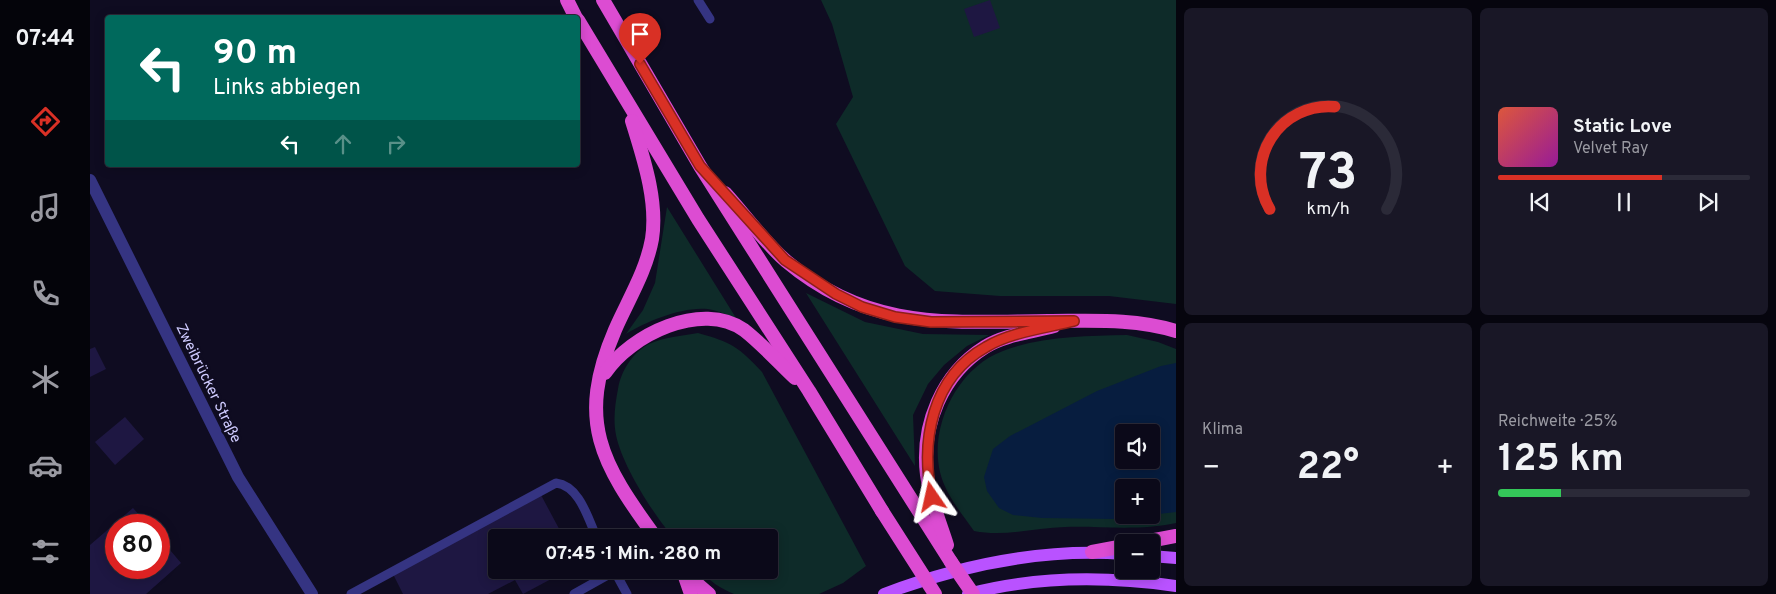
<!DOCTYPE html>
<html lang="de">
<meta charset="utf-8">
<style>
body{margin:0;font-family:Overpass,sans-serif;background:#191726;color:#f1f3f6;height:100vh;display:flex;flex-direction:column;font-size:19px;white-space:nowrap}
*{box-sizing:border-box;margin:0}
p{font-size:16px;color:#9a9aa2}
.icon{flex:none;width:28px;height:28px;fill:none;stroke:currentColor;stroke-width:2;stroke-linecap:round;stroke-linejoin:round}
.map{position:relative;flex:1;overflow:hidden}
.side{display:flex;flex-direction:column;gap:8px;padding:8px;background:#06050e;width:600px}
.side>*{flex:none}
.guide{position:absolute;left:15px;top:15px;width:475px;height:152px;border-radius:5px;box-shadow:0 2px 12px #0003,0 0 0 1px #2b2a38;background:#00695c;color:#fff;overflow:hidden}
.tools{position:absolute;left:1025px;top:424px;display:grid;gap:10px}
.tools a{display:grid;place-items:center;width:45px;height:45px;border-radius:5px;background:#0b0919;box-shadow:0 2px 12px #0003,0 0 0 1px #2b2a38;font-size:25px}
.speed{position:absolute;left:15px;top:514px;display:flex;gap:10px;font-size:25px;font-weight:700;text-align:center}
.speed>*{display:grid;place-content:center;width:65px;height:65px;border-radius:50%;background:#0b0919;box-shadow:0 2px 12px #0003,0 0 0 1px #2b2a38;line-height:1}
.speed .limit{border:8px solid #d22;background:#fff;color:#111}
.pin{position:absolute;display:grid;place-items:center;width:42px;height:42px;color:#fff;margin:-51px -21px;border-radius:50% 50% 50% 0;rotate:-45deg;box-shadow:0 0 5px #0007}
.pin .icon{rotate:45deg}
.me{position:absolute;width:55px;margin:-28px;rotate:349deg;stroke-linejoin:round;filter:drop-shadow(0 0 4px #0008)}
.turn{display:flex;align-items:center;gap:18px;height:105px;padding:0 25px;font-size:22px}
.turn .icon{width:65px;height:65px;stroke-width:2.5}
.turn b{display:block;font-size:35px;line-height:42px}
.lanes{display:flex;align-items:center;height:48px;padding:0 25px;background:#0003;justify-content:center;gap:25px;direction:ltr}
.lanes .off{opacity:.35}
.big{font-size:38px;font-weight:700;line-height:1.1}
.side .tile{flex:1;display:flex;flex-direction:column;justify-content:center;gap:8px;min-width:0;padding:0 18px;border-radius:8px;background:#191726}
.side .dial{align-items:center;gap:0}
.dial svg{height:130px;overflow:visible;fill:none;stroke:#2b2a38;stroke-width:7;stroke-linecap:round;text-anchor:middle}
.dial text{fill:#f1f3f6;stroke:none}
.song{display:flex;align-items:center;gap:15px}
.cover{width:60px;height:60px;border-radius:8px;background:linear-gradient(135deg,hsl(10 70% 55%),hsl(300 70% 35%))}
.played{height:5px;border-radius:2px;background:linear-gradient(90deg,#d93025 65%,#2b2a38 65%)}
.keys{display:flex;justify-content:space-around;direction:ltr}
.heat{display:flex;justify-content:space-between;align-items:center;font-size:28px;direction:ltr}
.charge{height:8px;border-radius:4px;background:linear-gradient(90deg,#34c759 25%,#2b2a38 0)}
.side .tiles{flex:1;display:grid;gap:8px;grid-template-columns:repeat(2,1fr)}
.trip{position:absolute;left:398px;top:529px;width:290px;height:50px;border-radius:5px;background:#0b0919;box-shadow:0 2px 12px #0003,0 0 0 1px #2b2a38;font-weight:700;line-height:50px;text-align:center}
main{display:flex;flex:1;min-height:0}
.menu{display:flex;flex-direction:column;width:90px;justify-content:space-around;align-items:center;background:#04040a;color:#9a9aa2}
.menu .icon{width:35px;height:35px}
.menu .selected{color:#d93025}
.menu b{font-size:22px;color:#f1f3f6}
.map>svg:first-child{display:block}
.green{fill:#0e2b29;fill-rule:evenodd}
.water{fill:#071d3f;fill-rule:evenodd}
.building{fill:#1e1742}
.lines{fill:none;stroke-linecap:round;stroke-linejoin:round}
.service{stroke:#353482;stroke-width:9}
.tertiary{stroke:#353482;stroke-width:12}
.primary{stroke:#b952ff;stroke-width:12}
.trunk{stroke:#dc4cd2;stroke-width:14}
.trunk-bridge{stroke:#dc4cd2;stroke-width:14}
.route-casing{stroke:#8d1f18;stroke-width:12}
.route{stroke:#d93025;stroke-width:9}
.labels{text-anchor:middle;stroke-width:5;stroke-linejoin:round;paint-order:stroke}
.street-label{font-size:15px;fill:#cfcbff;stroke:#0f0c21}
</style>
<main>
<nav class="menu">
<b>07:44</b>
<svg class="icon selected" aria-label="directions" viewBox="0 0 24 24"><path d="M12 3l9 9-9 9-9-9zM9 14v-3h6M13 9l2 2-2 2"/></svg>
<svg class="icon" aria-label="music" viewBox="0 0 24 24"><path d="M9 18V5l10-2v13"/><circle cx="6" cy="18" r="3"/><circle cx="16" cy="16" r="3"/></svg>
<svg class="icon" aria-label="phone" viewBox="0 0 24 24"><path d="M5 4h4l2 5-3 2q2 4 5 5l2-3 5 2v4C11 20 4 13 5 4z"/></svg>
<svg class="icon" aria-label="climate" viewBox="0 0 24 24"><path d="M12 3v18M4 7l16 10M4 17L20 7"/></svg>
<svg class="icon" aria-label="car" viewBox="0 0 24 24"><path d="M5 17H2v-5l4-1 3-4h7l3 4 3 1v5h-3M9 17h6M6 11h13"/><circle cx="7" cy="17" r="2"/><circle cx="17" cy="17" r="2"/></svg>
<svg class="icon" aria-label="filters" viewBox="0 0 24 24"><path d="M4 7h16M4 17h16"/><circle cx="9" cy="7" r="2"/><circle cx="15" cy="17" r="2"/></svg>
</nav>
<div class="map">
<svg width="1086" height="594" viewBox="0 0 1086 594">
<rect width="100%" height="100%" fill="#0f0c21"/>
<!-- green -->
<g class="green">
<path d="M731,0H1086V304L1019,296H910L845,291L815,266L746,124L763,97L742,24Z"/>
<path d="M577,207L646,318C638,315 631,312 623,310C598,304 557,321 536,334L553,310L565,283Z"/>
<path d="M716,293L775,322L833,334L899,335L877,346L854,365L838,384L823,415L825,466Z"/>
<path d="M608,333C641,342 649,347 672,372L776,566L753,583L729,594H644C630,588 619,581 610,570H679V538L583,537C563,514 532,465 526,435C523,420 525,404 528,389C531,371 542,353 559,344C574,337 592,336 608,333Z"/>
<path d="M1037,335L1068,342L1086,349V523C1050,531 1012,526 975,527C945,528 914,537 884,531C872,514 855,494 850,472C839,426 868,367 913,351C952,336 995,336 1037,335ZM1034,432H1061V460H1034ZM1034,488H1061V515H1034Z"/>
</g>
<!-- water -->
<path class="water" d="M1086,363V512L1026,519L952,518L923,515L909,508L897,491L894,477L903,449L920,436L1007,391L1071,366ZM1034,432H1061V460H1034ZM1034,488H1061V515H1034Z"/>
<!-- building -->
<g class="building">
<path d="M900,0L910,28L884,37L874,9Z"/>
<path d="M5,347L16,369L0,377V349Z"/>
<path d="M35,417L54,439L25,465L5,442Z"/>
<path d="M451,495L474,538H406V570H478L433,594L425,580L398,594H313L303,574Z"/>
<path d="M43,508L58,525H26V568H69V537L91,563L56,594H0V545Z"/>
</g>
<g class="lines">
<!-- service -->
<g class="service">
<path d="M608,0L620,19"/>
<path d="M524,570L537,594"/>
<path d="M261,594L466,483C490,486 498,519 507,538"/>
<path d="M484,594L525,571"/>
</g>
<!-- tertiary -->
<path class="tertiary" d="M0,180L148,477L222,594"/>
<!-- primary -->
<g class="primary">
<path d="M1061,556L1086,558"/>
<path d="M794,594C871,565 951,548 1034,554"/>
<path d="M878,594C946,576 1016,576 1086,586"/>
</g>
<!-- trunk -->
<g class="trunk">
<path d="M477,0L486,18"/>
<path d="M513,0L610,166L861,562"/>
<path d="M488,20L608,219L719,391L792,511"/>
<path d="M542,121C553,157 568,200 562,239C556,272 538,300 525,330C486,421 511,463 566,538"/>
<path d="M635,193C655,215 674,242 696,261C779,331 858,322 958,321C1001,321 1044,318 1086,331"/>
<path d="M515,373C540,335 612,300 654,330C672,344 688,362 705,378"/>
<path d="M1054,542L1086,536"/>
<path d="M857,545C850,523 840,499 837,475C831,425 852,374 895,347C914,335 942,332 964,326"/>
<path d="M1002,552L1034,546"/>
<path d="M591,570L619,594"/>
<path d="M594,574L601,594"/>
</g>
<!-- trunk-bridge -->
<g class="trunk-bridge">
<path d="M792,511L845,594"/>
<path d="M861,562L883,594"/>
</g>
</g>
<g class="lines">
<!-- route casing -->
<g class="route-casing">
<path id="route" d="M550,64L610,166L695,260L746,294L772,307L805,317L841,322L984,321C956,328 921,332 896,347C842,377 830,441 842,497"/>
</g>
<!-- route -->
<use href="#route" class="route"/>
</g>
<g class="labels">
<!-- street labels -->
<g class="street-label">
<text transform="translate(119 383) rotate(64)" y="5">Zweibrücker Straße</text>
</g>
</g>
</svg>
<div class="tools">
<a><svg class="icon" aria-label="sound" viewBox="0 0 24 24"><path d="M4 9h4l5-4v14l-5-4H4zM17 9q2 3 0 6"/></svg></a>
<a>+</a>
<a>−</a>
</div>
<div class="speed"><div class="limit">80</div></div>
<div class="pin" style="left:550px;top:64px;background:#d93025"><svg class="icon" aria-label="arrive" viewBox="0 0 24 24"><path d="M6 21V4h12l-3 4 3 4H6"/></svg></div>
<svg class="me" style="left:842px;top:497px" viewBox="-20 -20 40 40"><path d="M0-17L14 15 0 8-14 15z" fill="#d93025" stroke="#fff" stroke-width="4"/></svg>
<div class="trip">07:45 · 1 Min. · 280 m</div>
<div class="guide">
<div class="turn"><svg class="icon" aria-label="left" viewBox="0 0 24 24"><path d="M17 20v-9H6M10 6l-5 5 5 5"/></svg><div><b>90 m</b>Links abbiegen</div></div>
<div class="lanes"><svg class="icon" aria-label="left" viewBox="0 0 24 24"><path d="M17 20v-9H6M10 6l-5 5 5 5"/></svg><svg class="icon off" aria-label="ahead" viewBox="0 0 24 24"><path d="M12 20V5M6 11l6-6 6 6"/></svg><svg class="icon off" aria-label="right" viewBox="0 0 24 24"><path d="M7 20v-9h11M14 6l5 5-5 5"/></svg></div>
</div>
</div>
<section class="side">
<div class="tiles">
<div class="tile dial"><svg viewBox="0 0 100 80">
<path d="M14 69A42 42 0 1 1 86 69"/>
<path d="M14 69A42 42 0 0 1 54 6" stroke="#d93025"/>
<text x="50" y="56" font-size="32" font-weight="700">73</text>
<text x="50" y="72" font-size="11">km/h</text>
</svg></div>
<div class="tile">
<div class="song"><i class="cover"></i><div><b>Static Love</b><p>Velvet Ray</p></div></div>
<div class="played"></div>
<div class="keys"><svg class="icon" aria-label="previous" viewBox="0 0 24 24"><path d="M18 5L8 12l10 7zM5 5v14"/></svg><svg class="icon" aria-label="pause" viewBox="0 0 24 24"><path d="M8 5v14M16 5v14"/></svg><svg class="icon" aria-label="next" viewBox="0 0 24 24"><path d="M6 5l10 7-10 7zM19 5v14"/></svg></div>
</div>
<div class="tile"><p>Klima</p>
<div class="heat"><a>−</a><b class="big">22°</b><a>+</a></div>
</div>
<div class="tile"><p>Reichweite · 25%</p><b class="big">125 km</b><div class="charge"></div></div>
</div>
</section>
</main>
